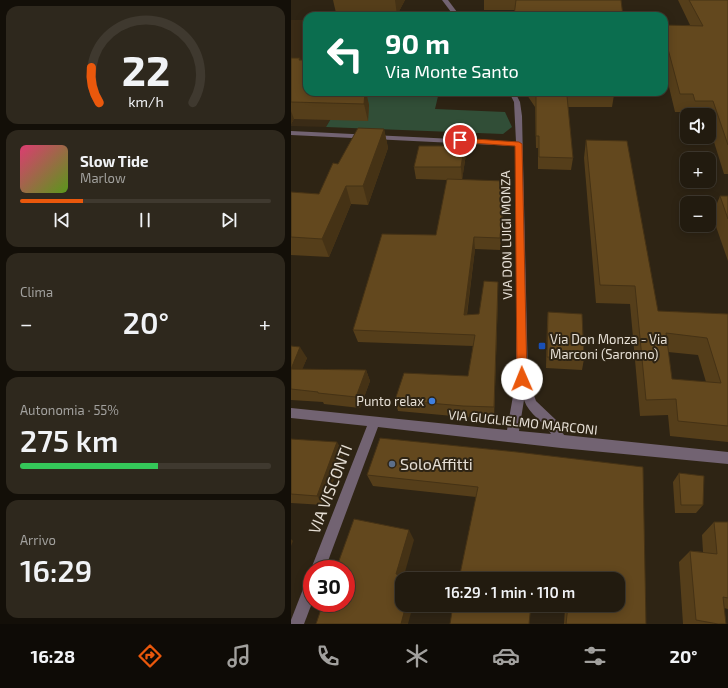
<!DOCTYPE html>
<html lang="it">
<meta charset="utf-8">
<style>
body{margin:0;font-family:"Exo 2",sans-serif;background:#2e281d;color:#f1f3f6;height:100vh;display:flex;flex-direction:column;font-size:15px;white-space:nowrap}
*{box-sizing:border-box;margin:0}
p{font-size:13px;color:#a2a19e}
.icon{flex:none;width:22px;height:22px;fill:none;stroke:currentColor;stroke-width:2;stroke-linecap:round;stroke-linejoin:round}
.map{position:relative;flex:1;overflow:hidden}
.drawer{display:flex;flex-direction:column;gap:6px;padding:6px;background:#130f08;width:291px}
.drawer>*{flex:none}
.banner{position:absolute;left:12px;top:12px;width:365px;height:84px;border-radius:12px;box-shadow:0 2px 10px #0003,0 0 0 1px #3f392f;background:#0b6e4f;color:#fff;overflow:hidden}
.fabs{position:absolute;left:389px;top:108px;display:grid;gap:8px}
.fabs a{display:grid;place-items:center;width:36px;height:36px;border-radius:8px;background:#221b0f;box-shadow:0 2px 10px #0003,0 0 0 1px #3f392f;font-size:20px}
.speed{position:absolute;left:12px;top:560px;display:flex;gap:8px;font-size:20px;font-weight:700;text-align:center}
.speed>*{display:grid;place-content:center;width:52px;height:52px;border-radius:50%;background:#221b0f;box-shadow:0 2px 10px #0003,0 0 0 1px #3f392f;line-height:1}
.speed .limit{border:6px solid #d22;background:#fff;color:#111}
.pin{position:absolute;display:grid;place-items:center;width:34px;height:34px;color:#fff;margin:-17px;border:2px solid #fff;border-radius:50%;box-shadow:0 1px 4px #0007}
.me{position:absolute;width:44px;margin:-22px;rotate:359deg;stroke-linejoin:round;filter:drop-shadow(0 0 3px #0008)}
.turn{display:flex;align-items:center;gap:14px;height:84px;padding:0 16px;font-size:18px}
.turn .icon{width:52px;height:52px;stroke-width:2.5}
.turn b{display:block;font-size:28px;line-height:34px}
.big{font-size:30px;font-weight:600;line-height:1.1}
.drawer .card{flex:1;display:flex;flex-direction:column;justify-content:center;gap:6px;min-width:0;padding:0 14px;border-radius:12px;background:#2e281d}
.drawer .dial{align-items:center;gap:0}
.dial svg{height:104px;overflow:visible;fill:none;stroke:#3f392f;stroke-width:7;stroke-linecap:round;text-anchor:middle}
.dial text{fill:#f1f3f6;stroke:none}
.song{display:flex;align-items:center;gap:12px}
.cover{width:48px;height:48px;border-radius:6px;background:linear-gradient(135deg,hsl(340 70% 55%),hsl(90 70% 35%))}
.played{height:4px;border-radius:2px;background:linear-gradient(90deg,#ea580c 25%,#3f392f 25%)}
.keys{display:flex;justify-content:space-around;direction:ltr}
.heat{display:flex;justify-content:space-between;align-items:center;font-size:22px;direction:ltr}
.charge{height:6px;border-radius:3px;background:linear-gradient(90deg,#34c759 55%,#3f392f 0)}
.trip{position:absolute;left:104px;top:572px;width:230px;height:40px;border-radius:12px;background:#221b0f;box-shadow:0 2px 10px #0003,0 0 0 1px #3f392f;font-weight:600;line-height:40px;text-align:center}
.tabs{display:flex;height:64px;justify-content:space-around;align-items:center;background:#0e0b06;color:#a2a19e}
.tabs .icon{width:28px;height:28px}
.tabs .current{color:#ea580c}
.tabs b{font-size:18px;color:#f1f3f6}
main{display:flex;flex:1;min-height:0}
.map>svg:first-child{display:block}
.built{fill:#3a2b16}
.green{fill:#314e37}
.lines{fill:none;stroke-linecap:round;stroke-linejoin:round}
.minor{fill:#726372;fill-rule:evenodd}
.wall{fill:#553e1a;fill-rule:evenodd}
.shaded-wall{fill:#453215}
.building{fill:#63481e;stroke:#453215;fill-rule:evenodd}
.route{fill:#ea580c;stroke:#983908}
.transit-dot{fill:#1a4fb4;stroke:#2e2414;stroke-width:1.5}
.shop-dot{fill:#3f7fe0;stroke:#2e2414;stroke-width:1.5}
.service-dot{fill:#5c6f8a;stroke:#2e2414;stroke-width:1.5}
.labels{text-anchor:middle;stroke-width:4;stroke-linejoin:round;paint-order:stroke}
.street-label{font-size:13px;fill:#e6dfd5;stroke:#2e2414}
.poi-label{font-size:13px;fill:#e6dfd5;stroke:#2e2414;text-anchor:start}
.near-poi-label{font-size:16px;fill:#e6dfd5;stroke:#2e2414;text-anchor:start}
.near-street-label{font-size:16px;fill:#e6dfd5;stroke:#2e2414}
</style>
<main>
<section class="drawer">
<div class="card dial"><svg viewBox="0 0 100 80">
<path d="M14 69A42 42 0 1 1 86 69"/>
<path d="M14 69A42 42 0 0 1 8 42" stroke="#ea580c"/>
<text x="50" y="56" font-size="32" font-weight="700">22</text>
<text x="50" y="72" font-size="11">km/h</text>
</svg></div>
<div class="card">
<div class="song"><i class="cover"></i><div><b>Slow Tide</b><p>Marlow</p></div></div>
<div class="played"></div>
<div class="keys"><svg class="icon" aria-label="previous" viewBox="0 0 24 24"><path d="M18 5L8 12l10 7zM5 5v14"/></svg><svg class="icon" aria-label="pause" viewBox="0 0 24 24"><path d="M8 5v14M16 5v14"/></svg><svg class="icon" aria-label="next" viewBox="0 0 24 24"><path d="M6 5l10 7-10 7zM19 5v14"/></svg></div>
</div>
<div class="card"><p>Clima</p>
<div class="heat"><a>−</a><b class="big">20°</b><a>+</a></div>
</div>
<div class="card"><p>Autonomia · 55%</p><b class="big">275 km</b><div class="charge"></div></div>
<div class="card"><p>Arrivo</p><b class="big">16:29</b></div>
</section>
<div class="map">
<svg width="437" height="624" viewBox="0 0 437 624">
<rect width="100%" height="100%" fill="#2e2414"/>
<!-- built -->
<path class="built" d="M0,20H16V92L50,102L35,127L0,126Z"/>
<!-- green -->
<path class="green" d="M51,92H148L144,109L214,112L221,127L212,134L35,127L50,102Z"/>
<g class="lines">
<!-- minor -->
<g class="minor">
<path d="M151,0H157L169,16H163Z"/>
<path d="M218,92H224L229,102L231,116L237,379L245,401L265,420L273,435L437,452V464L270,448L87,427L34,569H21V571L20,569L76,426L0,418V408L216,430L225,379V146L0,135V131L225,142L223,102ZM233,400C238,415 253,421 260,434L228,431Z"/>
<path d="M21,577V603L13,624H0V620L16,579Z"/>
</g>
</g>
<!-- wall -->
<g class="wall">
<path d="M42,0H114L106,15L45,13Z"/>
<path d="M193,0H330L224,10H193Z"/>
<path d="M387,0H437V174H433L418,126V115H398L397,112H384L373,66V25H399Z"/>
<path d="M0,58H9L16,92H75L78,105L77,121L3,119L0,124Z"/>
<path d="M234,92H322L323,95L321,107H277L282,158L280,170L247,169V148H245L244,107Z"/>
<path d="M93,129L97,148L77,205L60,204L38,257L0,255V192L28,194L47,164Z"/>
<path d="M295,140L367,311L437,314V442L379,436L377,415L349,416L339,304L305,303L293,158ZM377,352L407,355L415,382L381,379Z"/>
<path d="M175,154L171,180L214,194L209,250L184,249L176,315L188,314L207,294L203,418L173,417L107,411L104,400L177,376L182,346L67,342L62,330L145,235L156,180L125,179L123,167Z"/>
<path d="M429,196H437V261L421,215Z"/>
<path d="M257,312L293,359L291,370L255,368L256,324Z"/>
<path d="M0,346L16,358L11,369L75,370L79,381L69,408L33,404L32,402L0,400Z"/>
<path d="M0,439L53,453L33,505L0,503Z"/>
<path d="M226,452L355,624H273L274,608L247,605H327L185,497L82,486L76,475Z"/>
<path d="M388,473L412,505L405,513H384L382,482Z"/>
<path d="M423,522H437V609L433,608L435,624H392L388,562L399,551L412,552L411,535Z"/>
</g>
<!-- shaded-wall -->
<g class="shaded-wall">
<path d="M104,0H114L106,15Z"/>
<path d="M74,92H75L78,105L77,121L73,104Z"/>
<path d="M0,111L3,119L0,124Z"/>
<path d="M93,129L97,148L77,205L72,186Z"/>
<path d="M174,142L175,154L171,180L170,167Z"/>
<path d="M214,181V194L209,250V238Z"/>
<path d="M55,186L60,204L38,257L31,239Z"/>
<path d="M183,237L184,249L174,327L173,315Z"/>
<path d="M207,282V294L203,418V407Z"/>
<path d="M9,347L16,358L7,380L0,369Z"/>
<path d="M75,370L79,381L69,408L65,397Z"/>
<path d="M46,442L53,453L33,505L26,496Z"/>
<path d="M118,530L123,540L112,579L105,574Z"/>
<path d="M0,539L2,541L0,546Z"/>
<path d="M115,605H122L117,624H110Z"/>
</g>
<!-- building -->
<g class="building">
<path d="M225,0H330L332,16H223Z"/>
<path d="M398,0H437V145L422,101H404L402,94H389L373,34V25L412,26Z"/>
<path d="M0,58H9L8,60H16V92H74L73,104L0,102Z"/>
<path d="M243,92H322L323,95L276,96L282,158L248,157V136H245V95Z"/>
<path d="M67,128L93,129L72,186H55L31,239L0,237V192L28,194L42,163L47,164Z"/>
<path d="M295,140L336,141L367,311L437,314V426L387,421L385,399L355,400L344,286L309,285ZM375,333L416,338L430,383L381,379Z"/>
<path d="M153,142H174L170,167H123L128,146H153Z"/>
<path d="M156,179L214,181L209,238L183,237L173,315L188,314L193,281L207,282L203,407L172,406L104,400L113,373L177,376L184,335L62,330L91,234L145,235Z"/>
<path d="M429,196H437V219Z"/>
<path d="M257,312L291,314L293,359L256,357Z"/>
<path d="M0,346L9,347L0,369Z"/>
<path d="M0,369L75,370L65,397L27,393V392L0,389Z"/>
<path d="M89,438L226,452L352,467L355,624H275L277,605H327V579H168L187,487L76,475Z"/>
<path d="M0,439L46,442L26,496L0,494Z"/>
<path d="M388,473L413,476L412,505H390Z"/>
<path d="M63,519L118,530L105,574L122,578V579H111V605H115L110,624H25L32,603H55V569H45Z"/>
<path d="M423,522H437V598L432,597L435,624H427L405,620L399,551L426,554Z"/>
<path d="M162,605H240L238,624H159Z"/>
</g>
<!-- route -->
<path class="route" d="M169,138L228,142L231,144L236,379L234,382L231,383L227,382L226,379L224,146L167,142V139Z"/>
<!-- markers -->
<rect class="transit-dot" x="247" y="342" width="8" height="8" rx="2"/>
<circle class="shop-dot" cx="141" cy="401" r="4"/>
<circle class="service-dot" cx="101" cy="464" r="4"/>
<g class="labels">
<!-- street labels -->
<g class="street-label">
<text transform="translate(215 235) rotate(-91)" y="5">VIA DON LUIGI MONZA</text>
<text transform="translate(232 422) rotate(6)" y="5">VIA GUGLIELMO MARCONI</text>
</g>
<!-- poi labels -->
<g class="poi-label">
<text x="259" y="344">Via Don Monza - Via<tspan x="259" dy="15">Marconi (Saronno)</tspan></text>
<text x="133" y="406" text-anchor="end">Punto relax</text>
</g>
<!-- near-poi labels -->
<g class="near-poi-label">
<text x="109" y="470">SoloAffitti</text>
</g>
<!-- near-street labels -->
<g class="near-street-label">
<text transform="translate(39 489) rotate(-69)" y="6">VIA VISCONTI</text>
</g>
</g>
</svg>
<div class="fabs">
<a><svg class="icon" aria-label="sound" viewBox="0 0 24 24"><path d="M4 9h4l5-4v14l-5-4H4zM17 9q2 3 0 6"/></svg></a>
<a>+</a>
<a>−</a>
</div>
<div class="speed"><div class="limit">30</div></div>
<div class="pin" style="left:169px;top:140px;background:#d93025"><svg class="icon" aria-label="arrive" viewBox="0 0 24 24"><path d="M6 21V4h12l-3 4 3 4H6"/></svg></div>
<svg class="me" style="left:231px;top:379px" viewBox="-20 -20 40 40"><circle r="19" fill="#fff"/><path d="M0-13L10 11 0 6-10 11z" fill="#ea580c"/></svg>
<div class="trip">16:29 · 1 min · 110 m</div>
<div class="banner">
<div class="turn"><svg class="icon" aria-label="left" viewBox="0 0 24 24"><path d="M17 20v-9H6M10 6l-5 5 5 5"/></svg><div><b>90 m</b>Via Monte Santo</div></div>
</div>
</div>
</main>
<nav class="tabs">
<b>16:28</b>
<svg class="icon current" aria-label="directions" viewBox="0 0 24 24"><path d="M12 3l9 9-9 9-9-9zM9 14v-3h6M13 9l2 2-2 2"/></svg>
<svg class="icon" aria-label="music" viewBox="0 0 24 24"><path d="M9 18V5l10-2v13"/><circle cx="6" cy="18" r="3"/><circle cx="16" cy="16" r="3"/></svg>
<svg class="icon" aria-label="phone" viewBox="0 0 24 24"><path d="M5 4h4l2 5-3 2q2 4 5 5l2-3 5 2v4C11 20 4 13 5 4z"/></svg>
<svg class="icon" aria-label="climate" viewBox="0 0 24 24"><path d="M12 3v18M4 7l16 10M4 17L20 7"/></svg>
<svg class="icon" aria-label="car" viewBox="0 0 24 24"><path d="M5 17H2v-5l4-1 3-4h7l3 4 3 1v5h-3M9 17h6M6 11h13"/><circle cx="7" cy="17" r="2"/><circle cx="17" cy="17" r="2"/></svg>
<svg class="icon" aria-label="filters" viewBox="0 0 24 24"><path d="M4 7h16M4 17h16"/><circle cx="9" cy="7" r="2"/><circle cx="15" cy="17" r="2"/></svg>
<b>20°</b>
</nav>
